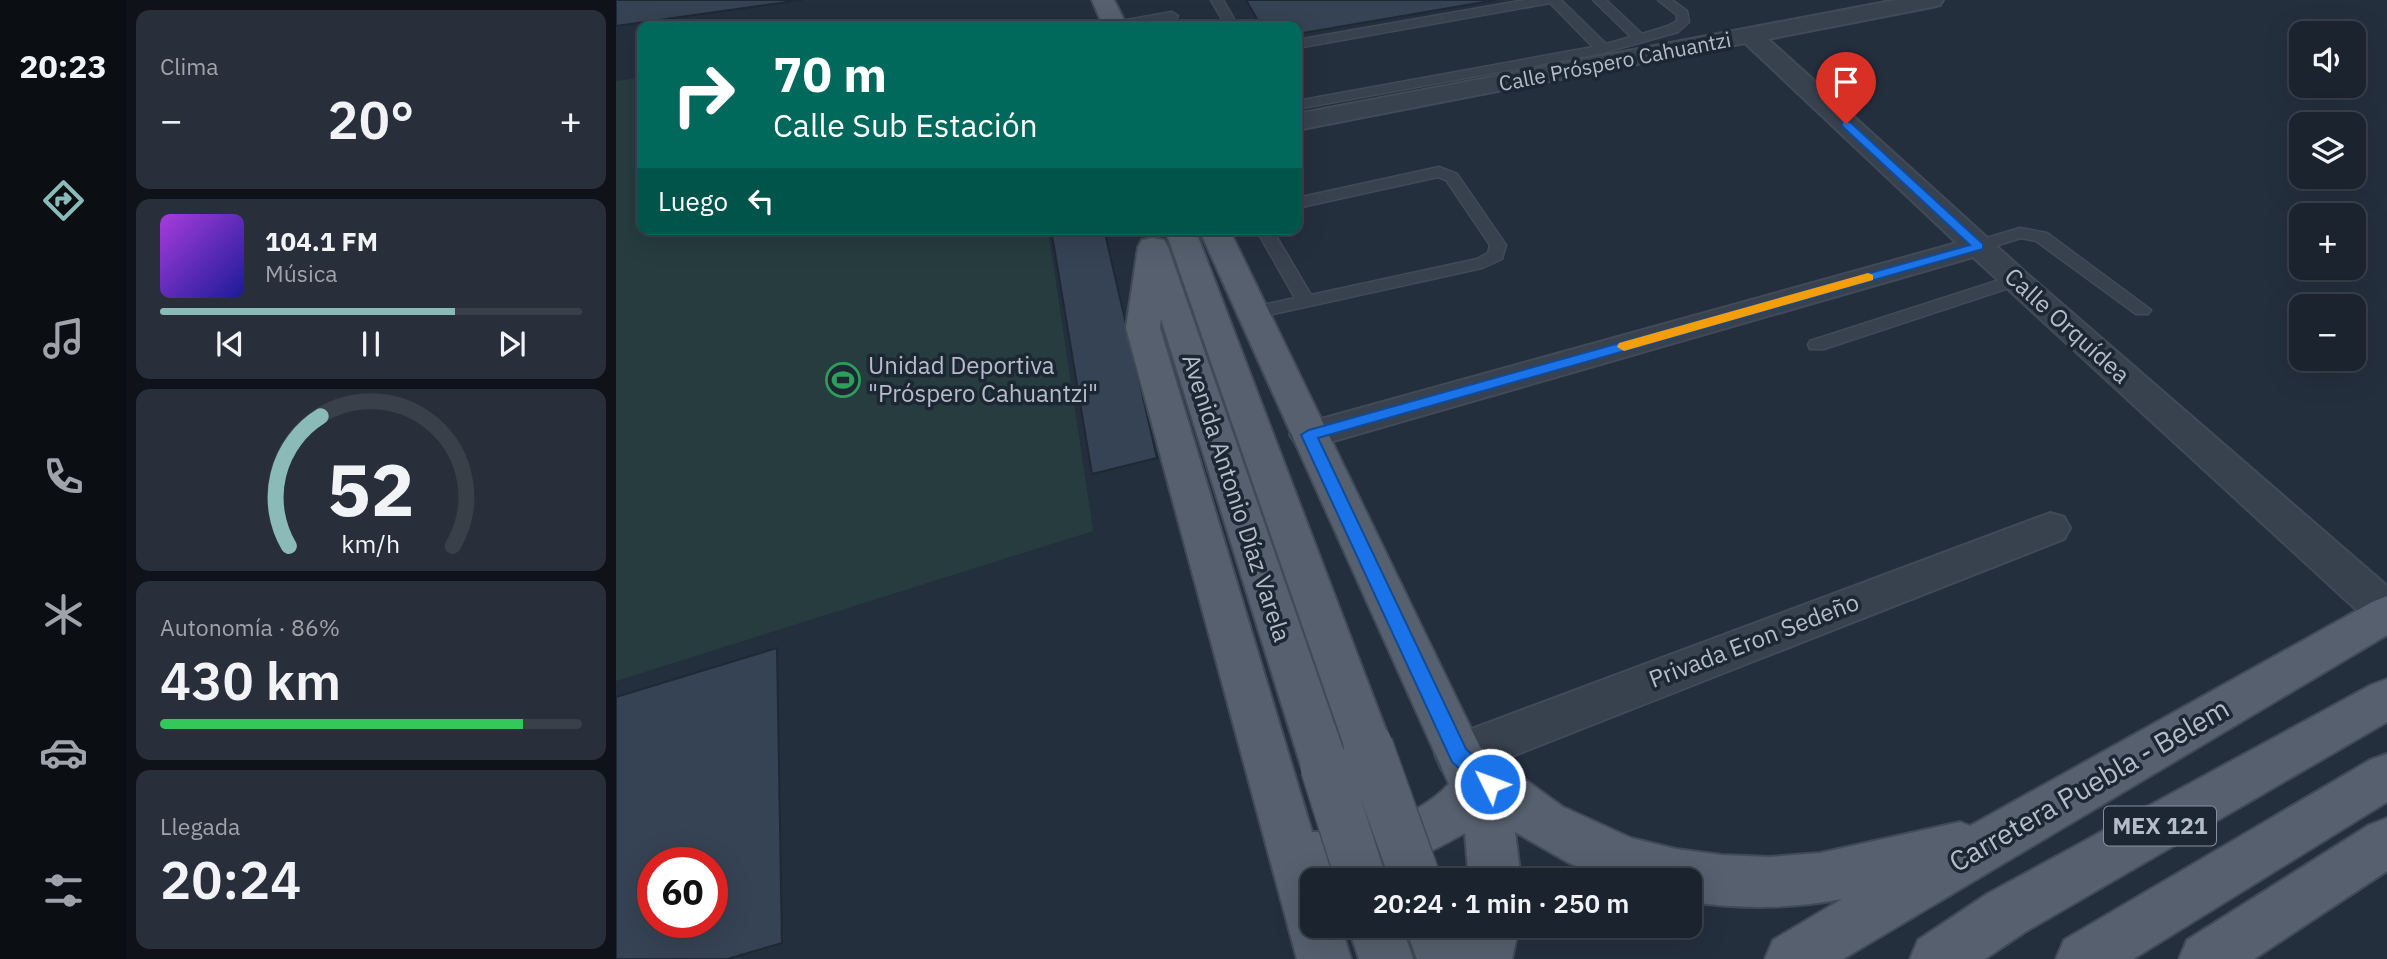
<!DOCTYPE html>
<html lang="es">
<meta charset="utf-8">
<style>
body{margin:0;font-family:"IBM Plex Sans",sans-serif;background:#282f3a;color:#f1f3f6;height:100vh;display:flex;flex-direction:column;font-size:26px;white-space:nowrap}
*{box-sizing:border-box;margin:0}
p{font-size:23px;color:#a0a4aa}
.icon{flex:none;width:38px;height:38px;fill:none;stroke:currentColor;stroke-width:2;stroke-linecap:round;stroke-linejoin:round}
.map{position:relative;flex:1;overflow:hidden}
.side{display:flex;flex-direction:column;gap:10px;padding:10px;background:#0f1319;width:490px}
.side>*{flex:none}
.hud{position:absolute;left:21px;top:21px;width:665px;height:214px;border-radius:14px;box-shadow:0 7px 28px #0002,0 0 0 2px #39404a;background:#00695c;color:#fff;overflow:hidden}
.buttons{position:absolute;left:1673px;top:21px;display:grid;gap:14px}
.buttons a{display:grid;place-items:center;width:77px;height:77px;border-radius:14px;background:#1b232e;box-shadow:0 7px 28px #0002,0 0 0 2px #39404a;font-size:35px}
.speed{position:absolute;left:21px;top:847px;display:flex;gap:14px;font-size:35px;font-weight:700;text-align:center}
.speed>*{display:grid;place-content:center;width:91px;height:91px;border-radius:50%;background:#1b232e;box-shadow:0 7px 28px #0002,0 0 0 2px #39404a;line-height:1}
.speed .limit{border:10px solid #d22;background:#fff;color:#111}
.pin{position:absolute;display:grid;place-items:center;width:60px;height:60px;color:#fff;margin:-72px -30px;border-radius:50% 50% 50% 0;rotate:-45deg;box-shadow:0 0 7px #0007}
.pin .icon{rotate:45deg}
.me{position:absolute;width:77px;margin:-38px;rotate:312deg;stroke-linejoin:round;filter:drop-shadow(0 0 5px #0008)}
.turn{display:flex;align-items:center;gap:24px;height:147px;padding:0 21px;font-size:32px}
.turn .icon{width:91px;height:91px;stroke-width:2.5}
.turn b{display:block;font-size:49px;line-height:60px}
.then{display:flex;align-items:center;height:66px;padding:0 21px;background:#0003;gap:14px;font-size:26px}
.big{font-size:52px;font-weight:600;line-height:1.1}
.side .card{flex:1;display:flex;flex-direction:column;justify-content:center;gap:10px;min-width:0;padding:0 24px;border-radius:14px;background:#282f3a}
.side .dial{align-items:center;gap:0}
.dial svg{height:182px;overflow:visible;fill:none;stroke:#39404a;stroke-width:7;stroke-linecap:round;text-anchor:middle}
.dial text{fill:#f1f3f6;stroke:none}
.song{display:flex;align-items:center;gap:21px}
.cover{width:84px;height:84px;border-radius:10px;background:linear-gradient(135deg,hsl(280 70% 55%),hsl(240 70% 35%))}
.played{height:7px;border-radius:4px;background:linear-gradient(90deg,#8bbbb9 70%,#39404a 70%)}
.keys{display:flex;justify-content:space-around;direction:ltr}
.heat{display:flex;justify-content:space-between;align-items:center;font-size:38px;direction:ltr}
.charge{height:10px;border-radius:5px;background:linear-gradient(90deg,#34c759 86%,#39404a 0)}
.trip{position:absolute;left:684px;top:868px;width:402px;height:70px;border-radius:14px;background:#1b232e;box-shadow:0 7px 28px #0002,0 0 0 2px #39404a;font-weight:600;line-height:70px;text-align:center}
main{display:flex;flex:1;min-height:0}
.tabs{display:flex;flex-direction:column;width:126px;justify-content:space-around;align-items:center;background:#0b0e12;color:#a0a4aa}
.tabs .icon{width:49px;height:49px}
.tabs .current{color:#8bbbb9}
.tabs b{font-size:32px;color:#f1f3f6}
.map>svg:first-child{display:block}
.green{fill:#263c3f}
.building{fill:#364354;stroke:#1f2835;stroke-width:2;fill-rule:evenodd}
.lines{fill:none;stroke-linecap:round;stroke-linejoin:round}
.lane-casing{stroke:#414a57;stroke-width:3}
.street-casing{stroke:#414a57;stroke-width:4}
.primary-casing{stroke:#414a57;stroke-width:4}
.lane{fill:#38414e;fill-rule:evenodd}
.street{fill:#38414e;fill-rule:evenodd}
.primary{fill:#56606e;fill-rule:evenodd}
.primary-bridge-casing{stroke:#414a57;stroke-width:52;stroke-linecap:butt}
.primary-bridge{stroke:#56606e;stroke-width:49}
.route{fill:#1a73e8;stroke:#114b97;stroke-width:2}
.slow{fill:#f59e0b}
.labels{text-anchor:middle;stroke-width:7;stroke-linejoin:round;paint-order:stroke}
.far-street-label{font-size:21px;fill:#b4bcc9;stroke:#1d2633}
.shield{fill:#1d2633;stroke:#878f9c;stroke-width:2}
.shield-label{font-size:23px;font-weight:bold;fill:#b4bcc9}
.street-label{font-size:24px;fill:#b4bcc9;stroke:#1d2633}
.poi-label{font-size:24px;fill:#b4bcc9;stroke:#1d2633;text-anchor:start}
.near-street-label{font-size:28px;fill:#b4bcc9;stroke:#1d2633}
</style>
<main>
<nav class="tabs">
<b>20:23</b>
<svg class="icon current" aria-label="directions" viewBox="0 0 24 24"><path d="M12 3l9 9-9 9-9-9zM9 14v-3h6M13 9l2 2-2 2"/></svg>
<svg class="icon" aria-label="music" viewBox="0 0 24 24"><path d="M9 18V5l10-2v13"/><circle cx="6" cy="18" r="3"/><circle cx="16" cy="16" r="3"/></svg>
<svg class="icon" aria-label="phone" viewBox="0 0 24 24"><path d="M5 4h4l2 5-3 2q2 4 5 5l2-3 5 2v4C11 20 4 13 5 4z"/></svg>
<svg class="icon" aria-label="climate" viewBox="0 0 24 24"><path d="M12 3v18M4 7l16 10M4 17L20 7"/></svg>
<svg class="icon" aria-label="car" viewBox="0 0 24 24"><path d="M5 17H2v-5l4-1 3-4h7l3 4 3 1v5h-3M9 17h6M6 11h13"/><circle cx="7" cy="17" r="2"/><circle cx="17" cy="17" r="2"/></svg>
<svg class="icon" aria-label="filters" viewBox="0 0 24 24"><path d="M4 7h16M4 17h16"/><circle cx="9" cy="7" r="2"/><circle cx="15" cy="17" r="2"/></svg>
</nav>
<section class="side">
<div class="card"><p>Clima</p>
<div class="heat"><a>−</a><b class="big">20°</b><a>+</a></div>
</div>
<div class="card">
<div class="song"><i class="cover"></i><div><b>104.1 FM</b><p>Música</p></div></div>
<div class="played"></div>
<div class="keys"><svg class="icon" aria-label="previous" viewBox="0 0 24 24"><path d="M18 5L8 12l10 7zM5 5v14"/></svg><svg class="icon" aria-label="pause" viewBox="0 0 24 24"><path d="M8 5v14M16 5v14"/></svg><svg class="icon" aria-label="next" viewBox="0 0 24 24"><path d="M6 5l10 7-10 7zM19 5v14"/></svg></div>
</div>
<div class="card dial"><svg viewBox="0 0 100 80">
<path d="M14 69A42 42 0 1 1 86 69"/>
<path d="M14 69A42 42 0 0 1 28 12" stroke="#8bbbb9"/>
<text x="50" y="56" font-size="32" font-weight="700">52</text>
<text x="50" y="72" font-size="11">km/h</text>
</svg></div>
<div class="card"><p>Autonomía · 86%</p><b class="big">430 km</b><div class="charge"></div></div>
<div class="card"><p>Llegada</p><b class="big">20:24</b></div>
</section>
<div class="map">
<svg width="1771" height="959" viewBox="0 0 1771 959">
<rect width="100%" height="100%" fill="#242f3e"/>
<!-- green -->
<path class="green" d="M26,77V229H432L477,531L0,681V81Z"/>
<!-- building -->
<g class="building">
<path d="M0,0H186L0,26Z"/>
<path d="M630,0H880L681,34V26H645Z"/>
<path d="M435,229H488L541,458L476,474Z"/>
<path d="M161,648L166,943L111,959H0V697ZM37,863H96V922H37Z"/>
</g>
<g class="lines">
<!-- lane casing -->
<g class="lane-casing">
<g id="lane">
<path d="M595,0H607L622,26H610Z"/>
<path d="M909,0H945L990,44L1015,37L977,0H990L1026,34L1052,26L1061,21V15L1042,0H1056L1071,11L1073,22L1062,32L987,53L681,109V101L977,47L934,3L681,48V40Z"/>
<path d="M556,12L562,16L560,19L519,26H493L499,22Z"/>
<path d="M823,167L841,174L890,245L886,259L866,268L635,319L629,317L626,313L629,309L679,298L640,229H656L695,295L861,259L872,253L874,245L830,180L822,177L681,208V198Z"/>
<path d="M1404,228L1431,233L1535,310L1532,314H1520L1420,241L1405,238L1363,251L1355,246L1357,242Z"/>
<path d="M1399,275L1405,276L1408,280L1405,284L1208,349H1194L1192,345L1194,341Z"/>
</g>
</g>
<!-- street casing -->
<g class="street-casing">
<g id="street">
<path d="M1280,0H1327L1324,5L1316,7L1152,39L1410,273L1771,586V629L1756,624L1357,257L693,448L680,444L674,435L680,426L1341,243L1129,43L681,130V114Z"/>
<path d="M1434,513L1448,517L1454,528L1448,539L843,777L826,770L819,755L826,740Z"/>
</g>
</g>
<!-- primary casing -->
<g class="primary-casing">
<g id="primary">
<path d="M476,0H498L511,26H487Z"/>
<path d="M549,229H579L776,746L769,761L752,767L735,761L728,746Z"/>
<path d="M583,229H613L864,747L947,807L1015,838L1060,849L1106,855L1154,857L1204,853L1344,822L1354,826L1756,602L1771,596V635L1227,959H1149L1157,940L1226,899C1176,909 1125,909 1074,902V880H995L953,863L899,832L905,880H853L849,833C792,864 764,880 696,880V926H725L735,959H681L510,328L522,247L526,240L537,238L548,240L552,247L733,766L726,781L709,788L692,781L685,766L545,319L544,328L696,832C744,833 799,820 833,784Z"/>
<path d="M1771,679V722L1409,932L1369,959H1294L1302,940L1371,894L1755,685Z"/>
<path d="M1771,754V802L1517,959H1440L1448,940L1754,760Z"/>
<path d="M1771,818V871L1638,959H1563L1571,940L1753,825Z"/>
<path d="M732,926H786L797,959H743Z"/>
<path d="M789,926H843L847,937L849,926H903L896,959H801Z"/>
</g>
</g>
<!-- lane -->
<use href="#lane" class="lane"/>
<!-- street -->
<use href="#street" class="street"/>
<!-- primary -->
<use href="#primary" class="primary"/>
<!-- primary-bridge casing -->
<g class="primary-bridge-casing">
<g id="primary-bridge">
<path d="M752,746L800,880"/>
<path d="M709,766L745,880"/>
</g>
</g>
<!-- primary-bridge -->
<use href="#primary-bridge" class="primary-bridge"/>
</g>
<!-- route -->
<path class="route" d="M1226,122H1234L1367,244V249L702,438L850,749L881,777L884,784L881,790L874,793L867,790L836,762L685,435L693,430L1354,245L1226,126Z"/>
<!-- slow -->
<path class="slow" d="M1252,273L1257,275V280L1008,351L1001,347L1003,343Z"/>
<!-- icons -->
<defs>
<g id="stadium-ring" transform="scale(1.75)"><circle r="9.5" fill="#1d2633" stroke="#2e9e5b" stroke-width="1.5"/><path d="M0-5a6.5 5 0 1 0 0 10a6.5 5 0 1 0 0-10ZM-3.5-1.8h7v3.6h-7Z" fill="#2e9e5b"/></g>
</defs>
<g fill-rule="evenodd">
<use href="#stadium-ring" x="227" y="380"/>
</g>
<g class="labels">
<!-- far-street labels -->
<g class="far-street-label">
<text transform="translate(999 62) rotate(-11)" y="7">Calle Próspero Cahuantzi</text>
</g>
<!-- shield labels -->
<rect class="shield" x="1488" y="806.5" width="112" height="39" rx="5"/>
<g class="shield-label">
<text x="1544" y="834">MEX 121</text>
</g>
<!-- street labels -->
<g class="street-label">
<text transform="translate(1451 326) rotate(42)" y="8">Calle Orquídea</text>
<text transform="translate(620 498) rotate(72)" y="8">Avenida Antonio Díaz Varela</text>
<text transform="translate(1138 641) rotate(-21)" y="8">Privada Eron Sedeño</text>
</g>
<!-- poi labels -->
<g class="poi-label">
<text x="252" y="374">Unidad Deportiva<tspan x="252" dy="28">"Próspero Cahuantzi"</tspan></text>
</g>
<!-- near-street labels -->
<g class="near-street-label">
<text transform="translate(1473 785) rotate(-30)" y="10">Carretera Puebla - Belem</text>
</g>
</g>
</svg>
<div class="buttons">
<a><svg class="icon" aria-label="sound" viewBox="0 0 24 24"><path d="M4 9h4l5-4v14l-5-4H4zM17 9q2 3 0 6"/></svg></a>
<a><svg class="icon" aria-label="layers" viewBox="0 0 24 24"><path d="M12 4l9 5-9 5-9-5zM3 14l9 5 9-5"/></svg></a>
<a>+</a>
<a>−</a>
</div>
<div class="speed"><div class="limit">60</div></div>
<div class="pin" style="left:1230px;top:124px;background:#d93025"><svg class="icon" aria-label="arrive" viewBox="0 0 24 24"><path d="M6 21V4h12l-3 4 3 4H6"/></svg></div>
<svg class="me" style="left:874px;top:784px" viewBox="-20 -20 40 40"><circle r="17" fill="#1a73e8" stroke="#fff" stroke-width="3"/><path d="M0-11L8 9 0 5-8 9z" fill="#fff"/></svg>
<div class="trip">20:24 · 1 min · 250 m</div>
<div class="hud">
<div class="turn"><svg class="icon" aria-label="right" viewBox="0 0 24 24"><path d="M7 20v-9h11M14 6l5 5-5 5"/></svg><div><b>70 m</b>Calle Sub Estación</div></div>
<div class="then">Luego<svg class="icon" aria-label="left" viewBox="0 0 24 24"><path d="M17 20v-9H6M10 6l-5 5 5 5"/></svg></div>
</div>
</div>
</main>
